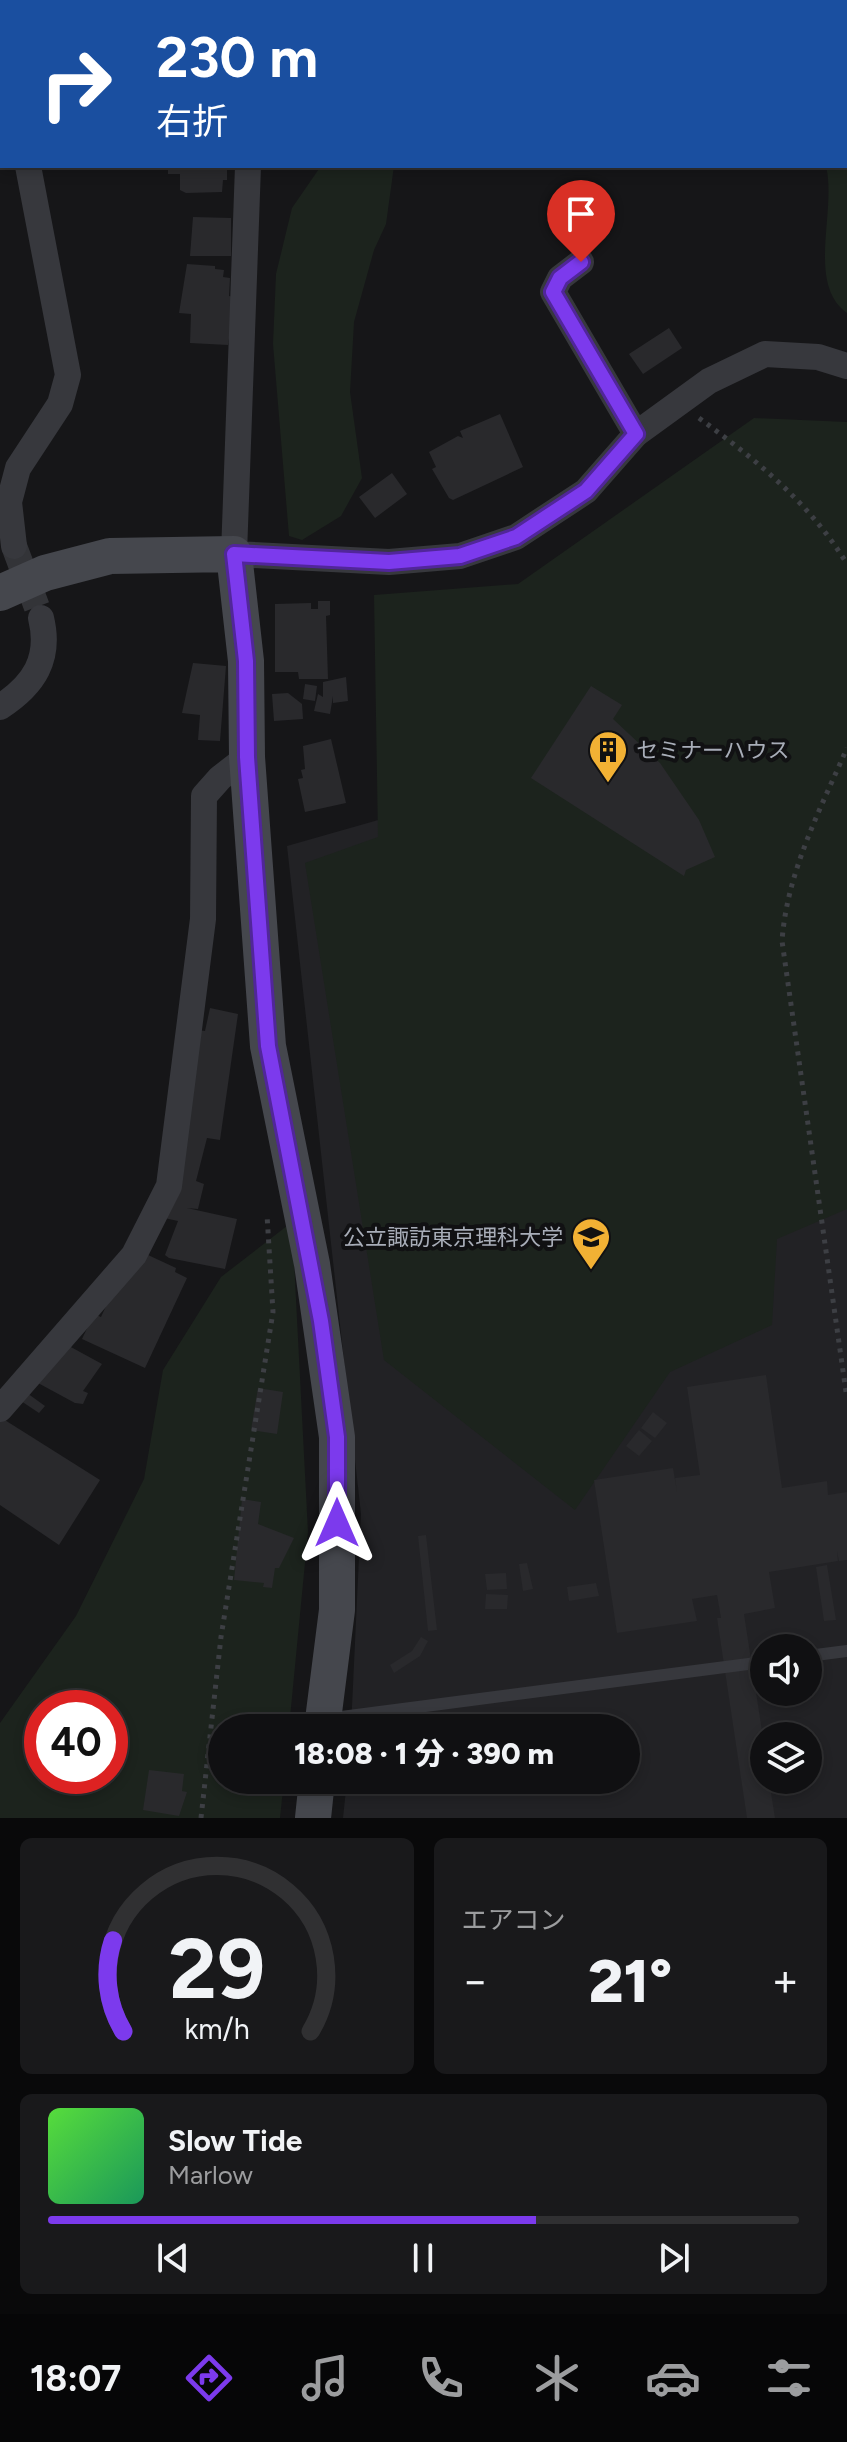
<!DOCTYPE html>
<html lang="ja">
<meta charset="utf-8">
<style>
body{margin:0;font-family:Figtree,"Noto Sans JP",sans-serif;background:#19191b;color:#f1f3f6;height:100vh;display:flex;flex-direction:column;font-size:30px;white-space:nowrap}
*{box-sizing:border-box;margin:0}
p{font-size:26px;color:#9c9d9f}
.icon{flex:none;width:44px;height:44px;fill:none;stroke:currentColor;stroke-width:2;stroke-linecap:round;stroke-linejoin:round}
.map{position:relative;height:1818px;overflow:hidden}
.drawer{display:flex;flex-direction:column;gap:20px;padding:20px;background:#09090a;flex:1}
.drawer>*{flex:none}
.guide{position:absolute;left:0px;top:0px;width:848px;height:168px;box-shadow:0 4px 12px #0003,0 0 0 2px #303032;background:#1a4fa0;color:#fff;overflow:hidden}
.tools{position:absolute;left:750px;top:1634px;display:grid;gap:16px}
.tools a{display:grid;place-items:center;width:72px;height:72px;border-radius:50%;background:#101012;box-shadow:0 4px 12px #0003,0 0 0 2px #303032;font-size:40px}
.speed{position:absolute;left:24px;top:1690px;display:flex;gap:16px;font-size:40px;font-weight:700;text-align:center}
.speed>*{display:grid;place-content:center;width:104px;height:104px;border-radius:50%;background:#101012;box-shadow:0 4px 12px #0003,0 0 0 2px #303032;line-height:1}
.speed .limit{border:12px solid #d22;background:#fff;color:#111}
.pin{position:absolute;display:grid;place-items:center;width:68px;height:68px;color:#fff;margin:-82px -34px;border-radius:50% 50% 50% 0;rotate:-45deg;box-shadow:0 0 8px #0007}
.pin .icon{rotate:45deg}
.me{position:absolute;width:88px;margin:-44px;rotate:0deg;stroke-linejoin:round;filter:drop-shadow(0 0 6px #0008)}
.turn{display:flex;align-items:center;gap:28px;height:168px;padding:0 24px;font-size:36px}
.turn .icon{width:104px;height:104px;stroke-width:2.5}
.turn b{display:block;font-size:56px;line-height:68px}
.big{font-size:60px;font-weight:800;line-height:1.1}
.drawer .tile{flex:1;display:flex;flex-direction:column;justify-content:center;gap:12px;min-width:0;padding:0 28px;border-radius:12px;background:#19191b}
.drawer .dial{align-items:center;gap:0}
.dial svg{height:208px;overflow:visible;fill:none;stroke:#303032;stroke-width:7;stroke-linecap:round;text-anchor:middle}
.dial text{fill:#f1f3f6;stroke:none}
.song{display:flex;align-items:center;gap:24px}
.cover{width:96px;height:96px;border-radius:12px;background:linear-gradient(135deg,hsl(110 70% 55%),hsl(150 70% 35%))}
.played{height:8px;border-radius:4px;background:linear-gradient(90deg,#7c3aed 65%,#303032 65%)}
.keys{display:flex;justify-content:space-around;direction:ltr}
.heat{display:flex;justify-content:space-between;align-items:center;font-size:44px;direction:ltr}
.drawer .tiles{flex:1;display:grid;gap:20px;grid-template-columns:1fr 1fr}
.tile:last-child{grid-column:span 2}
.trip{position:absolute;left:208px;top:1714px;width:432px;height:80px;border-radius:40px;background:#101012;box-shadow:0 4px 12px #0003,0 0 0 2px #303032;font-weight:800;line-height:80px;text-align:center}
.tab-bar{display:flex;height:128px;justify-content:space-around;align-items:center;background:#060607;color:#9c9d9f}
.tab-bar .icon{width:56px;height:56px}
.tab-bar .active{color:#7c3aed}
.tab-bar b{font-size:36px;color:#f1f3f6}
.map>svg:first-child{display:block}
.built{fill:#222225;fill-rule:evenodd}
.green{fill:#1c231d;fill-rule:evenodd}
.building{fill:#29292c}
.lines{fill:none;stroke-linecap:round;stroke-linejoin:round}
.street-tunnel{stroke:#333438;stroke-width:26;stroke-dasharray:26 13;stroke-linecap:butt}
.path{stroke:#3d3f44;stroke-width:5;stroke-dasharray:4 6;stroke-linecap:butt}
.lane{stroke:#37383d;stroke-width:12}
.street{stroke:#37383d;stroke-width:26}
.secondary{stroke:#45474d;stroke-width:36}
.route-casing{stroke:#51269a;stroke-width:20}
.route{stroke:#7c3aed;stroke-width:14}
.labels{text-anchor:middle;stroke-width:8;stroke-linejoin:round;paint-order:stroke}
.poi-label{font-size:22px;fill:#a8adb8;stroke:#111113;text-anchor:start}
</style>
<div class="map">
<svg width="847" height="1818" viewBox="0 0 847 1818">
<rect width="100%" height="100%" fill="#161618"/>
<!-- built -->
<path class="built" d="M473,793L847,1026V1818H343L347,1780H626V1728H351L361,1514L287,846ZM764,1648H808V1692H764ZM764,1736H808V1780H764Z"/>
<!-- green -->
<g class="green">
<path d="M767,0H847V313C806,284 837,211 826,166H846V2Z"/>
<path d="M321,166H394L386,224L374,250L354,322L350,392L362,478L341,516L302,540L289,536L273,344L276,274L292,208Z"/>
<path d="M754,418L847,422V1209L777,1239L772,1325L670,1372L575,1510L384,1360L305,863L378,837L374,595L518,584Z"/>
<path d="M292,1222L308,1532L289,1728H222V1780H284L280,1818H0V1723L76,1616L144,1479L163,1370L221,1277ZM42,1708H110V1776H42Z"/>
</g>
<!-- building -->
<g class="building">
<path d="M168,166H227V180H223L222,192L186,193L180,190V174H168Z"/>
<path d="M193,217L231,218V256H190Z"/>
<path d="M187,264L215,266V269L224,270L223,277L230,278L229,296L235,297L228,345L190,343L191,314L179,313Z"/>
<path d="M669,328L682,348L643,374L629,354Z"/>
<path d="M500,414L523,467L453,500L449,498L432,469L436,467L429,452L458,436L463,438L460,431Z"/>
<path d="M392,473L407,494L375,518L359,497Z"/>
<path d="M318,601H330V615L326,616L328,679H299L298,672H275V604L311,603V609H318Z"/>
<path d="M193,663L226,666L220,741L198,740L200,715L182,713Z"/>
<path d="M346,677L348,701L333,703V696L330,714L314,711L318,694L323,697V682Z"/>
<path d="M305,684L317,686L315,701L303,699Z"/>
<path d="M591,686L622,705L613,719L660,763L699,820L715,857L686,870L684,876L531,778Z"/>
<path d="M288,693L302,704L303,719L274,721L272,694Z"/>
<path d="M331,739L346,803L305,812L298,779L303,778L301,770L305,769L303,746Z"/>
<path d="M210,1008L238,1014L220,1140L207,1138L196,1181L204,1184L198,1209L187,1208L237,1219L225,1269L169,1258L165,1255L178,1221L155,1216L190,1029L205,1031Z"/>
<path d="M133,1248L176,1268L175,1272L187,1278L145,1368L82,1339L94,1314L101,1317Z"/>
<path d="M69,1346L102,1364L83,1391L88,1393L83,1404L75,1403L38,1383Z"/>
<path d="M766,1375L782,1488L827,1481L828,1495L847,1492V1560L839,1561L837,1551L838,1561L769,1572L775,1608L744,1614L764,1744V1780H769L775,1818H747L717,1618H721L717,1595L692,1599L697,1621L617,1633L594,1480L673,1468L677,1492L675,1478L700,1475L687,1387Z"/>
<path d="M258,1388L283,1392L277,1434L251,1430Z"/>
<path d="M27,1393L45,1406L39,1413L21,1401Z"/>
<path d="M653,1412L667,1423L655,1438L641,1428Z"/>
<path d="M0,1417L100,1480L59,1545L0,1505Z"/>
<path d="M639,1430L652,1441L639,1456L626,1446Z"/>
<path d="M242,1499L261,1502L258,1524L294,1538L279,1568H275L272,1588L263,1587L264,1583L234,1580Z"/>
<path d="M426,1535L437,1630L428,1631L418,1536Z"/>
<path d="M527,1563L533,1589L523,1591L519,1564Z"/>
<path d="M827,1565L836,1620L824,1621L816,1567Z"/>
<path d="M506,1573L507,1589L487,1590L485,1574Z"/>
<path d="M596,1583L599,1596L569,1601L567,1587Z"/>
<path d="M486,1594L508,1595L507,1609H485Z"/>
<path d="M421,1637L428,1641L420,1656L394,1673L390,1665L412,1651Z"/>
<path d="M149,1770L184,1774L182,1791L187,1792L179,1816L143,1810Z"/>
</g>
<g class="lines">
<!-- street-tunnel -->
<path class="street-tunnel" d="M14,546L41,618"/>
<!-- path -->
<g class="path">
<path d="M699,418C756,460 810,503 847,564"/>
<path d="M846,1392L782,941C787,872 820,810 847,748"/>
<path d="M201,1818L221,1637L273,1312L267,1215"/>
</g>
<!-- lane -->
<g class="lane">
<path d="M808,1656L847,1651"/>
<path d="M326,1719L764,1662"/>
</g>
<!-- street -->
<g class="street">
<path d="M244,0V2"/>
<path d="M24,2V0"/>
<path d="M248,166L234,554L389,562L460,556L516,537L586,491L636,434L709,381L765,354L818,357L847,366"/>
<path d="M581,262L560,278L553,292L636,434"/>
<path d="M14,546L9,502L18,468L60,404L68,375L28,166"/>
<path d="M0,707C34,685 51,659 41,618"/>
<path d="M0,1409L134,1255L169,1186L203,919L204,796L220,778L247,757"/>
</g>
<!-- secondary -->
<g class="secondary">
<path d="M0,593L45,573L110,556L234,554L246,661L247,757L268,1046L312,1264L337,1437V1610L322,1728"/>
<path d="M313,1818L317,1780"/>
</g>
</g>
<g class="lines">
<!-- route casing -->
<g class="route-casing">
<path id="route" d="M337,1523V1437L321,1321L268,1046L247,757L246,661L234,554L389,562L460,556L516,537L586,491L636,434L553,292L560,278L581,262"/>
</g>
<!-- route -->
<use href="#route" class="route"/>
</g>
<!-- icons -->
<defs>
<g id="building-pin" transform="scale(2)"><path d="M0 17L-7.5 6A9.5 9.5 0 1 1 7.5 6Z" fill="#f2b134" stroke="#111113"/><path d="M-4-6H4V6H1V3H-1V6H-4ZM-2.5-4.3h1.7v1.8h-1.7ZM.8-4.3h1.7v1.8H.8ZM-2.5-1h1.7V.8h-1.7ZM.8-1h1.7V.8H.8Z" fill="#111"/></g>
<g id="university-pin" transform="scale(2)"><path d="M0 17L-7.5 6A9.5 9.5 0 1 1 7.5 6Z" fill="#f2b134" stroke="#111113"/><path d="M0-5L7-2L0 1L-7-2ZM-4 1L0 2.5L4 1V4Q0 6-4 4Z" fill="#111"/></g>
</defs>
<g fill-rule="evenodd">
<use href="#building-pin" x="608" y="750"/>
<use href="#university-pin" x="591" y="1237"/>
</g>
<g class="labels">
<!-- poi labels -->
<g class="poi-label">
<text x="636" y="758">セミナーハウス</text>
<text x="563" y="1245" text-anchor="end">公立諏訪東京理科大学</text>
</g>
</g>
</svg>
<div class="tools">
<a><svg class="icon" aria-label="sound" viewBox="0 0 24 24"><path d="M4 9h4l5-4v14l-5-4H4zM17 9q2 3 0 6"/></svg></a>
<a><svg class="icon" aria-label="layers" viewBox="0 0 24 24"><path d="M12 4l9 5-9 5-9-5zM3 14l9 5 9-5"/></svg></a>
</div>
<div class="speed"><div class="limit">40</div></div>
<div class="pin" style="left:581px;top:262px;background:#d93025"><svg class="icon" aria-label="arrive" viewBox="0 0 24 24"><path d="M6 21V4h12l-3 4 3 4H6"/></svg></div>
<svg class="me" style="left:337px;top:1523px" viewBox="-20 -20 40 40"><path d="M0-17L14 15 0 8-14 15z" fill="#7c3aed" stroke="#fff" stroke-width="4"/></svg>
<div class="trip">18:08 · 1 分 · 390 m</div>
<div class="guide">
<div class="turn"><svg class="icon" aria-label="right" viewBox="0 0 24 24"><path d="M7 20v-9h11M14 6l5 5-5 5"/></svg><div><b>230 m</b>右折</div></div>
</div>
</div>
<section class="drawer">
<div class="tiles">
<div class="tile dial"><svg viewBox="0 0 100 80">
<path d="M14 69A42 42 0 1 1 86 69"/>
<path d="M14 69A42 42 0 0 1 10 34" stroke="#7c3aed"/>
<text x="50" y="56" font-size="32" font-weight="700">29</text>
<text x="50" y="72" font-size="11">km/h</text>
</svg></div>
<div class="tile"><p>エアコン</p>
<div class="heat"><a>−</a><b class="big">21°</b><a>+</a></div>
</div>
<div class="tile">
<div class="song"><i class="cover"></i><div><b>Slow Tide</b><p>Marlow</p></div></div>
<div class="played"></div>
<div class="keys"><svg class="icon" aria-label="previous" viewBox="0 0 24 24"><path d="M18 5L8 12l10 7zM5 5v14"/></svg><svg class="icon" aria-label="pause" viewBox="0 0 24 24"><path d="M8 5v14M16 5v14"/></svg><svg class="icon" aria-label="next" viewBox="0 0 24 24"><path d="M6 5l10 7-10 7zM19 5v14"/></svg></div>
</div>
</div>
</section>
<nav class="tab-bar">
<b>18:07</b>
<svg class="icon active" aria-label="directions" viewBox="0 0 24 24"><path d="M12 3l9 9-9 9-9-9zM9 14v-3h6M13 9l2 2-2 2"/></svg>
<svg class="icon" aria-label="music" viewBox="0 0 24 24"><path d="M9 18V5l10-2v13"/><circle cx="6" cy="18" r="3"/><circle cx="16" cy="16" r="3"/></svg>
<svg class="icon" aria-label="phone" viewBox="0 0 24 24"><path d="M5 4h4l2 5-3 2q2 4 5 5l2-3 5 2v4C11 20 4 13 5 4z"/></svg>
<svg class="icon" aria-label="climate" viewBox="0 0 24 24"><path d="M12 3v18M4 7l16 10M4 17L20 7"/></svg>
<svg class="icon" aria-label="car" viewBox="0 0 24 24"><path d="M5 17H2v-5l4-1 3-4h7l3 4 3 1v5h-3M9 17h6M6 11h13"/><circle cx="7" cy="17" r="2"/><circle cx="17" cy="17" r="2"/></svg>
<svg class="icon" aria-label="filters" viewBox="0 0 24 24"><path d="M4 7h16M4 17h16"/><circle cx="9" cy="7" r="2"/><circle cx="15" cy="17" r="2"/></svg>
</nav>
